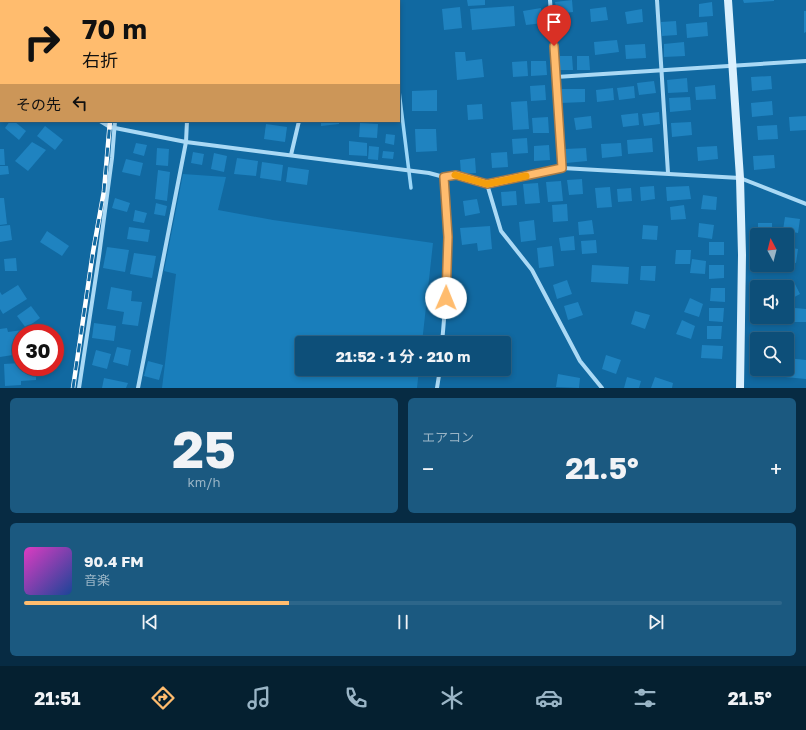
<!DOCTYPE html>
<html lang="ja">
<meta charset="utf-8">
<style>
body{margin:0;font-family:"Golos Text","Noto Sans JP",sans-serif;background:#1b5980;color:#f1f3f6;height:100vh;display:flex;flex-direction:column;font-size:15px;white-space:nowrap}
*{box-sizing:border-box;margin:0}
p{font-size:13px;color:#9ab5c6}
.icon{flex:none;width:22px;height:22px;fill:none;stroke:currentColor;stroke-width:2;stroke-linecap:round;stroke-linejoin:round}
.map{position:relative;height:388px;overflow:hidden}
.details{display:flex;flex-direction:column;gap:10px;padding:10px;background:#072b43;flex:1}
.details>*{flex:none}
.hud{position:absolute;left:0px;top:0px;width:400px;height:122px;box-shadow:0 2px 6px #0003,0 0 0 1px #2d668a;background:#ffbc6e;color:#111;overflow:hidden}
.needle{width:26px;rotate:353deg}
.buttons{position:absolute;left:750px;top:228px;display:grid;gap:8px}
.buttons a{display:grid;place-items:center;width:44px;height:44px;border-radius:4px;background:#0d4f79;box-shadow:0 2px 6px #0003,0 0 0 1px #2d668a;font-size:20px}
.speed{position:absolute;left:12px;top:324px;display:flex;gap:8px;font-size:20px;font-weight:700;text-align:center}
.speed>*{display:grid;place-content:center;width:52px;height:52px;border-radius:50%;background:#0d4f79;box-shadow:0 2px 6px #0003,0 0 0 1px #2d668a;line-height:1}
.speed .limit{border:6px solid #d22;background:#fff;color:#111}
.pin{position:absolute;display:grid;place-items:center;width:34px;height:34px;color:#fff;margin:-41px -17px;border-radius:50% 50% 50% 0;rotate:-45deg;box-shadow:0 0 4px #0007}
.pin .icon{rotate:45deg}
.me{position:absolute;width:44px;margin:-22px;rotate:1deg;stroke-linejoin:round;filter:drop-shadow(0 0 3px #0008)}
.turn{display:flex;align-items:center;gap:14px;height:84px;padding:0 16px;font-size:18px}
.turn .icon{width:52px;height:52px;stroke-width:2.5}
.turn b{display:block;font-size:28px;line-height:34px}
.then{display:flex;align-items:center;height:38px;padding:0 16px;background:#0003;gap:8px;font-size:15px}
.big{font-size:30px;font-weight:700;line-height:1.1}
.details .tile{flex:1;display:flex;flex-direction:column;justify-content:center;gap:6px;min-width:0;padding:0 14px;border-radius:6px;background:#1b5980}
.details .dial{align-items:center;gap:0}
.dial b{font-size:52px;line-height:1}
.song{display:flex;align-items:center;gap:12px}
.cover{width:48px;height:48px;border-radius:6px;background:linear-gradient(135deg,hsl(310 70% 55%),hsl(220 70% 35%))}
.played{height:4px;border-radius:2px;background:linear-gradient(90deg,#ffbc6e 35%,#2d668a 35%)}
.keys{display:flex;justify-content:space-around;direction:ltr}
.heat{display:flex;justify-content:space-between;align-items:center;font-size:22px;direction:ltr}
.details .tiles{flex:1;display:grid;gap:10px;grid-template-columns:1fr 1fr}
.tile:last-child{grid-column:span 2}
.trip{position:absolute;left:295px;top:336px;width:216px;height:40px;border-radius:4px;background:#0d4f79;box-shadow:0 2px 6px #0003,0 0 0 1px #2d668a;font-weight:700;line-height:40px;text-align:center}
.tab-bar{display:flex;height:64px;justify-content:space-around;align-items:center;background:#052030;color:#9ab5c6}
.tab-bar .icon{width:28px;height:28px}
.tab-bar .on{color:#ffbc6e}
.tab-bar b{font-size:18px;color:#f1f3f6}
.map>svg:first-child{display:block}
.green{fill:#197ebb}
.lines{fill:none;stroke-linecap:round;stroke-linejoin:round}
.stream{stroke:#9cd7f8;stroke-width:3.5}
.building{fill:#1f83c0}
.street{stroke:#aad9f5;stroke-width:4}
.secondary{stroke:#daf0fe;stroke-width:8}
.rail-casing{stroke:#fff;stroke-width:4.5}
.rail{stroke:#1169a1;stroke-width:3;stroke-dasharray:9;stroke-linecap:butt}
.route-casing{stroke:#a67a48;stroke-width:10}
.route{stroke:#ffbc6e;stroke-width:7}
.slow{stroke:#f59e0b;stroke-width:7}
</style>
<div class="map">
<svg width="806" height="388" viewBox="0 0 806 388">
<rect width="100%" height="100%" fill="#1169a1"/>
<!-- green -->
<path class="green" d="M183,174L226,177L218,210L273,220L433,243L422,343H302V369H419L417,388H162L176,274L164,271Z"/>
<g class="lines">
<!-- stream -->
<g class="stream">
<path d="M388,0V1"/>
<path d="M399,91L411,188"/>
</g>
</g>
<!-- building -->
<g class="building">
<path d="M467,0H485V5L468,6Z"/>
<path d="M572,0L573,12L557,14L555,2Z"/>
<path d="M743,0H774V1L744,3Z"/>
<path d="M712,2L713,16L699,17V4Z"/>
<path d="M514,6L515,26L472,30L470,9Z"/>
<path d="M460,7L462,28L444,30L442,9Z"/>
<path d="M606,7L608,20L591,22L590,9Z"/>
<path d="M541,8L543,23L526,25L523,11Z"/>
<path d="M642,9L643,22L627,24L625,12Z"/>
<path d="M804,11H806V32L804,33Z"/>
<path d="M676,21L677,35L662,36L661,22Z"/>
<path d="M707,22L708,36L687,38L686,24Z"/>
<path d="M617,40L619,52L595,55L594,42Z"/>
<path d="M684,42L685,56L664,57V44Z"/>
<path d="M645,44L646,58L626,59L625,45Z"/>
<path d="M455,52H465L466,61L482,59L484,77L457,80Z"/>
<path d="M560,56H572L573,70H560Z"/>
<path d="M577,56H589L590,70H577Z"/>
<path d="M527,61L528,76L513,77L512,62Z"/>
<path d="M531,61H546L547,75L531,76Z"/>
<path d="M771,76L772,89L752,91L751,77Z"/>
<path d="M687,78L688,92L668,93L667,80Z"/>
<path d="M654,81L656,93L639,95L637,83Z"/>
<path d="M545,85L546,100L531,101L530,86Z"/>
<path d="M715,85L716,99L696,100L695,87Z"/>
<path d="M634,86L635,98L619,100L617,88Z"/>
<path d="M613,88L614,100L597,102L596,90Z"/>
<path d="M560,89H585V102L560,103Z"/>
<path d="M437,90V111H412V91Z"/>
<path d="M690,97L691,110L670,112L669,98Z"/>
<path d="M527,101L529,129L513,130L511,102Z"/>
<path d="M772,101L773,115L752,117L751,103Z"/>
<path d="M482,104L483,119L468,120L467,105Z"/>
<path d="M659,112L660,124L644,126L642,114Z"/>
<path d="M638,113L639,125L623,127L621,115Z"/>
<path d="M591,116L592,128L576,130L574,118Z"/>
<path d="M806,116V130L790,131L789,117Z"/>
<path d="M548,117L549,133H533L532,118Z"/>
<path d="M10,121H14L26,131L19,140L5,128Z"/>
<path d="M321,121H339V124L321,126Z"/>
<path d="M691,122L692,135L672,137L671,123Z"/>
<path d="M360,123L378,124L377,138L359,137Z"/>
<path d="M266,124L287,127L285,142L264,139Z"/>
<path d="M777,125L778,139L758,140L757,126Z"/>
<path d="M45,126L63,140L55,150L37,136Z"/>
<path d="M415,129H436L437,151L416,152Z"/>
<path d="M386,134L395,135L394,145L385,143Z"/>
<path d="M527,138L528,153L513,154L512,139Z"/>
<path d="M652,138L653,152L628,154L627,140Z"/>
<path d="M349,141L367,143V156L349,155Z"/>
<path d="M32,142L46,150L28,171L15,161Z"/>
<path d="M136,143L147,145L144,156L133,153Z"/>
<path d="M621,143L622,156L602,158L601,144Z"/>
<path d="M549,145L550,160L534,161V146Z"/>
<path d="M369,146L379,147L378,160L368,159Z"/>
<path d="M717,146L718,159L698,161L697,147Z"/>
<path d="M157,148L169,149L168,166L156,165Z"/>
<path d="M586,148L587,161L566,163L565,149Z"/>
<path d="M0,149H4L5,165H0Z"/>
<path d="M383,151L394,152L393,159L382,158Z"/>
<path d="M193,152L204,154L202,165L191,163Z"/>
<path d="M507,152L508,167L492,168L491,153Z"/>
<path d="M214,153L227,156L224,172L211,169Z"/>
<path d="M774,155L775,168L754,170L753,156Z"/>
<path d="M237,158L258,161L256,176L234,174Z"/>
<path d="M475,158L476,173L461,174L460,160Z"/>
<path d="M126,159L143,163L140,176L122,172Z"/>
<path d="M262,162L283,165L281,181L260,178Z"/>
<path d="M0,166H8L9,174L0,175Z"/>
<path d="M288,167L309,170L307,185L286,182Z"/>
<path d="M158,170L170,172L167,201L155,199Z"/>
<path d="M582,179L583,194L569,195L567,180Z"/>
<path d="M561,181L563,201L548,202L546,182Z"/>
<path d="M538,183L540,203L525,204L523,184Z"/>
<path d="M654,186L655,199L641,201L640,187Z"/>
<path d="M689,186L691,199L667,201L666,187Z"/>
<path d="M610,187L612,207L597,208L595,188Z"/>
<path d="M631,188L632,201L618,202L617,189Z"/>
<path d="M516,191L517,205L502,206L501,192Z"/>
<path d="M703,195L717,197L716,210L701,209Z"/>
<path d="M0,198H4L7,224L0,225Z"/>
<path d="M115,198L130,203L127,212L112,208Z"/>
<path d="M477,199L480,213L465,216L463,201Z"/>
<path d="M156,203L167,206L165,216L154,214Z"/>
<path d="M567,204L568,221L553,222L552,205Z"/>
<path d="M684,205L686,219L671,220L670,207Z"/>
<path d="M135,210L147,213L144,223L133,221Z"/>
<path d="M785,217L800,219L798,233L783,230Z"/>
<path d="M534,220L536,240L521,242L519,222Z"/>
<path d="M592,220L594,234L579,235L578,222Z"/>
<path d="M699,223L714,225L712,239L698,237Z"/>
<rect x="758" y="223" width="14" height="12"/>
<path d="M10,225L12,240L0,242V226Z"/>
<path d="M643,225L658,226L657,240L642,239Z"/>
<path d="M490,226L492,249L478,251L477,243L462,245L460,228Z"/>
<path d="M129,227L150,230L148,242L127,239Z"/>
<path d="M47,231L69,246L62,256L40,242Z"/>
<path d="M574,236L575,250L561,251L559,238Z"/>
<path d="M596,240L597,253L582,254L581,241Z"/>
<rect x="709" y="242" width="15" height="13"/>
<path d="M552,246L554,266L539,268L537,248Z"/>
<path d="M107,247L129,250L125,272L103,268Z"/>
<path d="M787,247L798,249L796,263L787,261Z"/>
<path d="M676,250H691L690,264H675Z"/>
<path d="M134,253L156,256L152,278L130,274Z"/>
<path d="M16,258L17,271H5L4,259Z"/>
<path d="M692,259L706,261L705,274L690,273Z"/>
<path d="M592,265L629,267L628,284L591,282Z"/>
<path d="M709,265H724V278L709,279Z"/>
<path d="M641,266H656L655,281L640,280Z"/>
<path d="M567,280L572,294L557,299L553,285Z"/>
<path d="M794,282L800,294L787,301V287H785Z"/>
<path d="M18,285L27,299L3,314L0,309V292L2,295Z"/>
<path d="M111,287L132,291L131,301L142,302L138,326L122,324L124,312L107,309Z"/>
<path d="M711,288H725V302L710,301Z"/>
<path d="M690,298L703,304L699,317L684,312Z"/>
<path d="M578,302L583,315L568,320L564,306Z"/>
<path d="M31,306L40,318L26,328L17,316Z"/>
<path d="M709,308H724L723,322L709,321Z"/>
<path d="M795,308L806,309V322H794Z"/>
<path d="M635,311L650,315L645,329L631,324Z"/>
<path d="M770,317H785L784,322L770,321Z"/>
<path d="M682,320L695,326L691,339L676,334Z"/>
<path d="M94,323L116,326L114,341L92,338Z"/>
<path d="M707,326H722L721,339H707Z"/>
<path d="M7,328L8,332L30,329L31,333H21V340H17L19,354L0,357V329Z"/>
<path d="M702,345L723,346L722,359L701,358Z"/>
<path d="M117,347L131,350L128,366L113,362Z"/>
<path d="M96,350L111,354L107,369L92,365Z"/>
<path d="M606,355L621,360L616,374L602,369Z"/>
<path d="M787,358L806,360V379L764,375L765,369H787Z"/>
<path d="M148,361L163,365L159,380L144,376Z"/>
<path d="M21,363V367H36V380L21,381V385L5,386L4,364Z"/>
<path d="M558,374L580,378L579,388L556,387Z"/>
<path d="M627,377L641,381L639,388H624Z"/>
<path d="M655,377L673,383L672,388H651Z"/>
<path d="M104,378L128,383L126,388H102Z"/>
</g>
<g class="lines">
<!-- street -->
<g class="street">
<path d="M68,0V1"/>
<path d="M550,0L562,168"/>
<path d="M657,0L668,173"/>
<path d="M117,1V0"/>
<path d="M191,1V0"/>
<path d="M318,1V0"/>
<path d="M0,45L1,46"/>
<path d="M556,77L806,61"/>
<path d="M100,121L110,127L120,129L186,142L429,173L444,177C451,232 447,288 442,343"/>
<path d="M291,155L299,121"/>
<path d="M444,177L456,175L487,184L562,168L740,178L806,204"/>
<path d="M487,184L501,231L532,270L580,361L602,388"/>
<path d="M79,388L99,256L112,158L115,121"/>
<path d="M138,388L186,142L187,121"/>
<path d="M437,388L440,369"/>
</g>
<!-- secondary -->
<path class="secondary" d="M728,0L740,178L742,255L740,388"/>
<!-- rail casing -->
<g class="rail-casing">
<g id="rail">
<path d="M111,1V0"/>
<path d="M73,388L93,252L104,191L110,121"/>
</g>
</g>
<!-- rail -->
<use href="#rail" class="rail"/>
</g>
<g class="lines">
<!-- route casing -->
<g class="route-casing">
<path id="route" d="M446,298L448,237L444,177L456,175L487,184L562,168L554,46"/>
</g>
<!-- route -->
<use href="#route" class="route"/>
<!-- slow -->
<path class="slow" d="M455,175L487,184L526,176"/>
</g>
</svg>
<div class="buttons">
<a><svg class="needle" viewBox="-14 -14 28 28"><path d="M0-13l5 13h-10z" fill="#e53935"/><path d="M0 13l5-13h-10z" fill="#9ab5c6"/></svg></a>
<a><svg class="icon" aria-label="sound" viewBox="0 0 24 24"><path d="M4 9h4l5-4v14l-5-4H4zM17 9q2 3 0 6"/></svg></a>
<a><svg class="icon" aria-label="search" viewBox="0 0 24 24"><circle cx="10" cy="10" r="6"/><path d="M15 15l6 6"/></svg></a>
</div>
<div class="speed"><div class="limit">30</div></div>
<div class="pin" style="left:554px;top:46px;background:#d93025"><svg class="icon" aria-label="arrive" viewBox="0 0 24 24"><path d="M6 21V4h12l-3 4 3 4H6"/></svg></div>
<svg class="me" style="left:446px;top:298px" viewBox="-20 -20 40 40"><circle r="19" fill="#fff"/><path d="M0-13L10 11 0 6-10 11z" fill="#ffbc6e"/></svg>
<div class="trip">21:52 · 1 分 · 210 m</div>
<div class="hud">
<div class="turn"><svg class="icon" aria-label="right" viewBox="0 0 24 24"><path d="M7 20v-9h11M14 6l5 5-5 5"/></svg><div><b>70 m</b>右折</div></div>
<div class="then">その先<svg class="icon" aria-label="left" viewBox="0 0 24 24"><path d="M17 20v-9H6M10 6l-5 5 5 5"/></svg></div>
</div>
</div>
<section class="details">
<div class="tiles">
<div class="tile dial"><b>25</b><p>km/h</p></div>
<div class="tile"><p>エアコン</p>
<div class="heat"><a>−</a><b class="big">21.5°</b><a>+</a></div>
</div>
<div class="tile">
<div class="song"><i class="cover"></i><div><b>90.4 FM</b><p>音楽</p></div></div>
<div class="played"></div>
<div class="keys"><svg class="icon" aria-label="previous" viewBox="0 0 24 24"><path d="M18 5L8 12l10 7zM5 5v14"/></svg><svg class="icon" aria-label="pause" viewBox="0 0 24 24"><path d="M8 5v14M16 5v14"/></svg><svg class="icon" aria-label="next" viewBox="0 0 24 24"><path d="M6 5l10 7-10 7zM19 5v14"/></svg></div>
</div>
</div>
</section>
<nav class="tab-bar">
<b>21:51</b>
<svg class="icon on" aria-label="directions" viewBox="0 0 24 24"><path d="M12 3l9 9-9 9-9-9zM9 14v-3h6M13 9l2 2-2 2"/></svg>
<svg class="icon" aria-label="music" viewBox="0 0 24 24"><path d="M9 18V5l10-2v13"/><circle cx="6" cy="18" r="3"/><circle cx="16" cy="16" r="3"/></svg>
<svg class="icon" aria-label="phone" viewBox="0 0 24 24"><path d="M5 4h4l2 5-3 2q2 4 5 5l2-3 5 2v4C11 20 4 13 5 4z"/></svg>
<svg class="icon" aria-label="climate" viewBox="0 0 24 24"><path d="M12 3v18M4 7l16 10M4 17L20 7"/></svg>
<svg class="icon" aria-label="car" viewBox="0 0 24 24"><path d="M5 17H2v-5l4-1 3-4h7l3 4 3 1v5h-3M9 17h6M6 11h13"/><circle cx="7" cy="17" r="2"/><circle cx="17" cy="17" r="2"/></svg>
<svg class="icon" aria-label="filters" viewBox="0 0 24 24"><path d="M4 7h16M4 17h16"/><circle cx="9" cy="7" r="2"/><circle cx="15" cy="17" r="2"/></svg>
<b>21.5°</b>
</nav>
